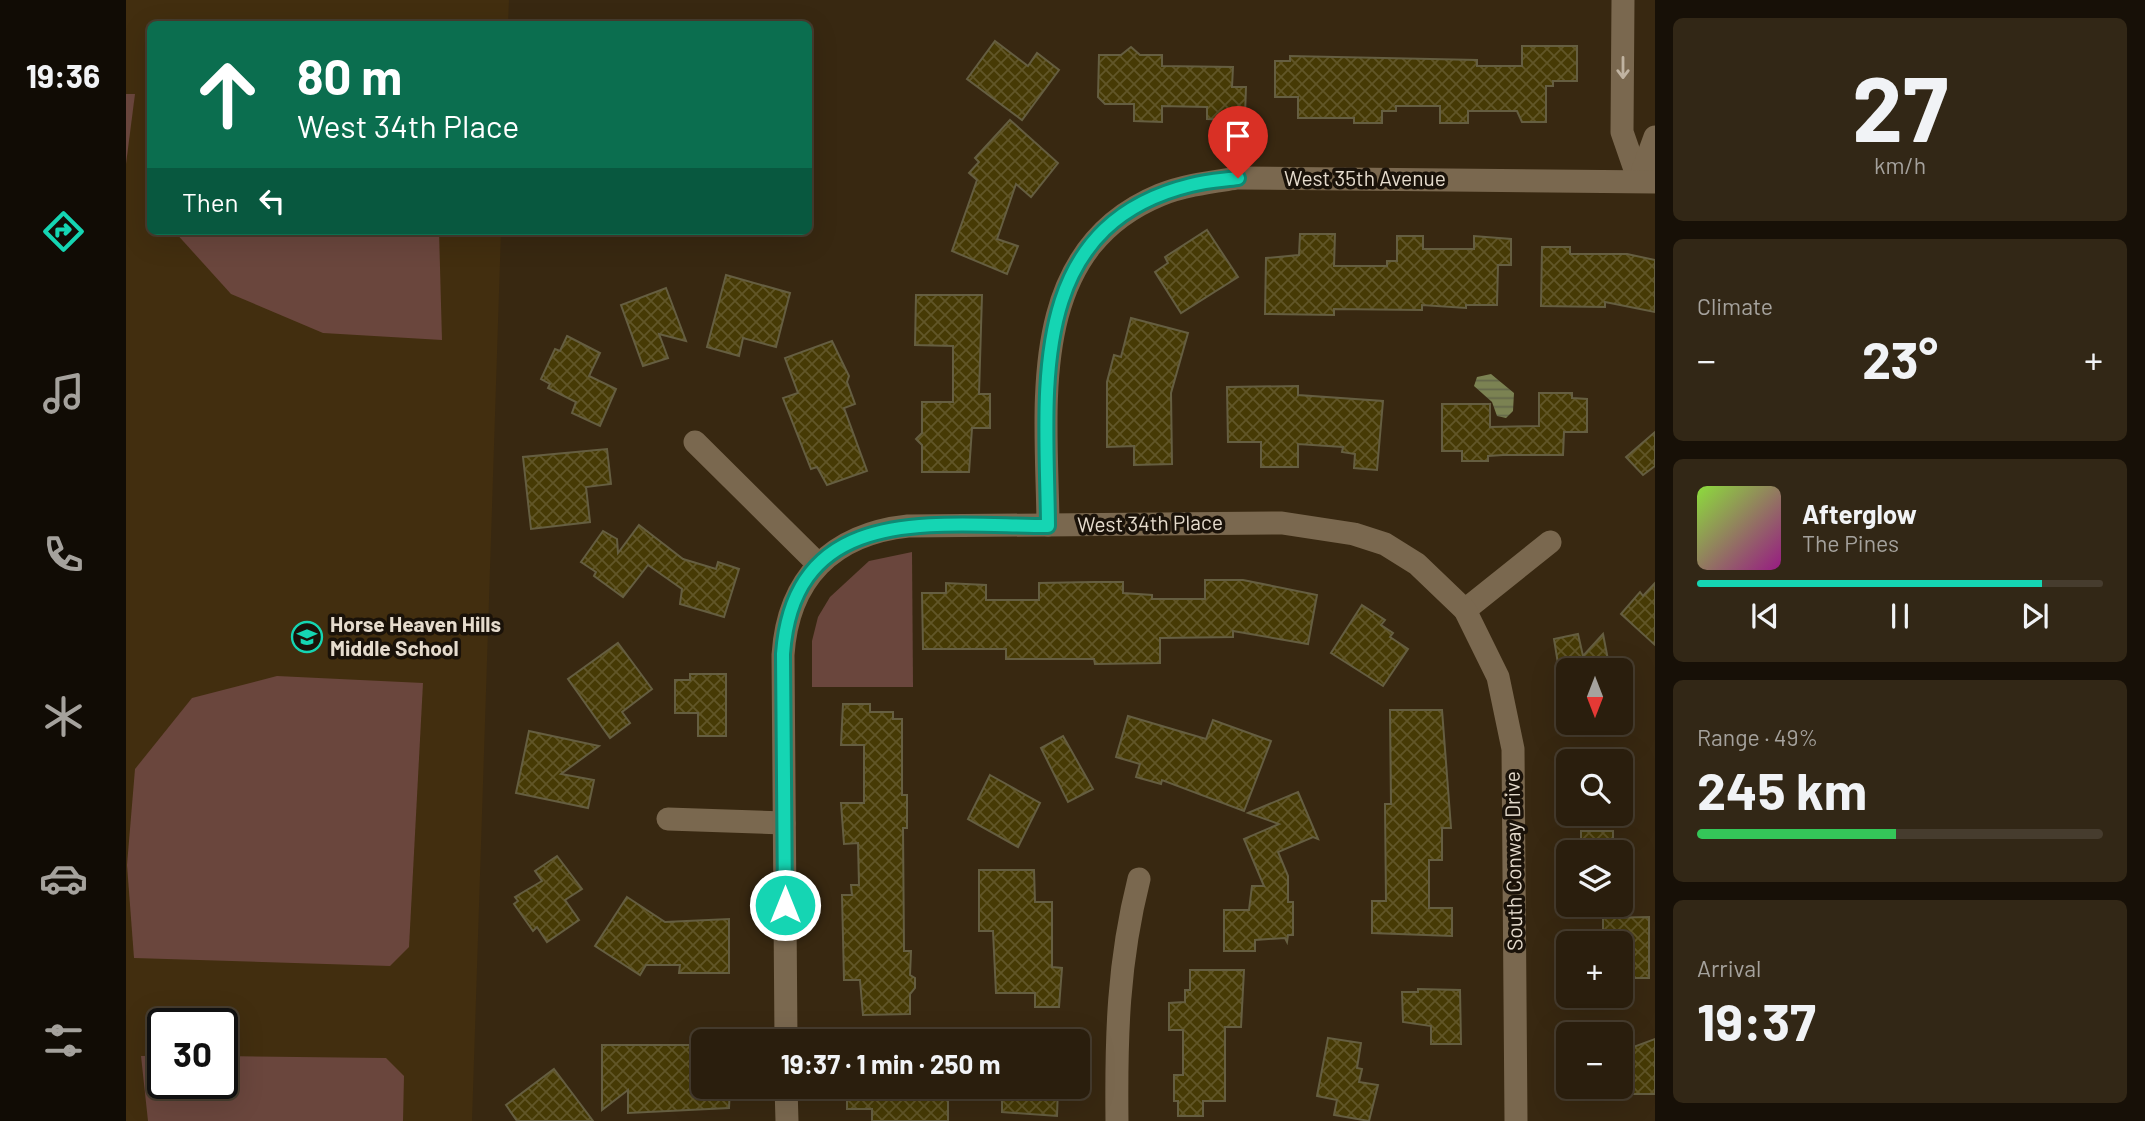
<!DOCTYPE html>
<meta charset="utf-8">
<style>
body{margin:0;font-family:Barlow,sans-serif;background:#322716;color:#f1f3f6;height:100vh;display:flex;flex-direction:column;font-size:26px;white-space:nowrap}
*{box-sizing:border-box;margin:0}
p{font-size:23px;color:#a5a29d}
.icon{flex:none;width:38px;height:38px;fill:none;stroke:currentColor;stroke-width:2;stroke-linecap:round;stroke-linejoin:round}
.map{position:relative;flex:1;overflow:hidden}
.details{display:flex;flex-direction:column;gap:18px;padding:18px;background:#171007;width:490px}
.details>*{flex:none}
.guide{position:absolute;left:21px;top:21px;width:665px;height:214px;border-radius:10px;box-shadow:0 7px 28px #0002,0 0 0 2px #463c2e;background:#0b6e4f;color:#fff;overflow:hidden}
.needle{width:46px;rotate:180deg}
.buttons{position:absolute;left:1430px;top:658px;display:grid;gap:14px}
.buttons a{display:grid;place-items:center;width:77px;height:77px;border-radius:10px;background:#2a1e0d;box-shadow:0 7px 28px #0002,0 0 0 2px #463c2e;font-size:35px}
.speed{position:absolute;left:21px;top:1008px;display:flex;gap:14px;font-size:35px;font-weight:700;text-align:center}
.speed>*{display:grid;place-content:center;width:91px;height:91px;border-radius:50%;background:#2a1e0d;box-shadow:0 7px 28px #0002,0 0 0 2px #463c2e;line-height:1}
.speed .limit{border:4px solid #111;border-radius:10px;background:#fff;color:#111}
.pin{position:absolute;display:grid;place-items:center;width:60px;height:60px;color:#fff;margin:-72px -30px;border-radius:50% 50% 50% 0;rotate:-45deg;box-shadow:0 0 7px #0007}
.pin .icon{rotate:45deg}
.me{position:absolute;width:77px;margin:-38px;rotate:0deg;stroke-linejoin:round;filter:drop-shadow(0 0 5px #0008)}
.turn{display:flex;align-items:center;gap:24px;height:147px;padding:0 35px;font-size:32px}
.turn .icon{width:91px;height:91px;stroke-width:2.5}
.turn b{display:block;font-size:49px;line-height:60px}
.then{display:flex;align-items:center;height:66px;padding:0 35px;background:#0003;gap:14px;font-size:26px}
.big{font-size:52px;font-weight:700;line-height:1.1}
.details .widget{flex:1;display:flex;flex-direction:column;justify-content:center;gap:10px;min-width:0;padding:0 24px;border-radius:10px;background:#322716}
.details .dial{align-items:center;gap:0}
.dial b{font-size:91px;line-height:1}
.song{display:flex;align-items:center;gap:21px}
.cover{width:84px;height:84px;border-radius:10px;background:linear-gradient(135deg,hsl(90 70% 55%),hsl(310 70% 35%))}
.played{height:7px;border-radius:4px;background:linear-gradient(90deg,#15d5b3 85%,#463c2e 85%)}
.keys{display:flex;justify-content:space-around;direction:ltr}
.heat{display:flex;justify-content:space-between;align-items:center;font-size:38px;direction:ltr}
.charge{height:10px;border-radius:5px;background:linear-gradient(90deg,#34c759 49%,#463c2e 0)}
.trip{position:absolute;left:565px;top:1029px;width:399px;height:70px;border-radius:10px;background:#2a1e0d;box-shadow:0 7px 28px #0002,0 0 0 2px #463c2e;font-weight:700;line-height:70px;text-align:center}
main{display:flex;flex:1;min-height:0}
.tabs{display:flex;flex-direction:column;width:126px;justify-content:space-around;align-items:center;background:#110c05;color:#a5a29d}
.tabs .icon{width:49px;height:49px}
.tabs .current{color:#15d5b3}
.tabs b{font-size:32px;color:#f1f3f6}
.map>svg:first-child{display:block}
.built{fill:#422e0f;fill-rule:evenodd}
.park{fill:#6a463d}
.water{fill:url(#water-rules)}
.building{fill:url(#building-cross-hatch);stroke:#655e41;stroke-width:2}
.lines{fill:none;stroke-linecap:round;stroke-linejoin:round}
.minor{stroke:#7a684f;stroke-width:23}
.oneway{stroke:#c0b3a1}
.route-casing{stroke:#0e8a74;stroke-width:18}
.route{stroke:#15d5b3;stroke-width:12}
.labels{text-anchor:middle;stroke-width:7;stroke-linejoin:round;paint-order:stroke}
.street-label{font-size:21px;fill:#e5dbcd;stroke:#1a1209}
.poi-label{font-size:21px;font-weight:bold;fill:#e5dbcd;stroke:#1a1209;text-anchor:start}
</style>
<main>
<nav class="tabs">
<b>19:36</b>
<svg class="icon current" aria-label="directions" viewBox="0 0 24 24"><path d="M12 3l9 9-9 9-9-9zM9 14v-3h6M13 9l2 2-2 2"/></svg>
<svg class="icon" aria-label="music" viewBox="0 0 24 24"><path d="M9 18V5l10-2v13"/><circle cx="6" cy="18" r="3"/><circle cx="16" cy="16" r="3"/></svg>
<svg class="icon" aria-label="phone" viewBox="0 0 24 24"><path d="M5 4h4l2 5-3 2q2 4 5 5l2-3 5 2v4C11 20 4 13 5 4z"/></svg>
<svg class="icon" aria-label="climate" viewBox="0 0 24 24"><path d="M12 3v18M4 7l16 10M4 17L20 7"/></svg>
<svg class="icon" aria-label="car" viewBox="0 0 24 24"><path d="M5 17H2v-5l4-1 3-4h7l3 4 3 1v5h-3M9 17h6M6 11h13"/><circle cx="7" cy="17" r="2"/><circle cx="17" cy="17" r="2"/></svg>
<svg class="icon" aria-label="filters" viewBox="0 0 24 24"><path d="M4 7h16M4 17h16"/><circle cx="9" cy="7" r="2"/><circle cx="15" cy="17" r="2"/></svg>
</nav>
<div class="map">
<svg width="1529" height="1121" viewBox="0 0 1529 1121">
<defs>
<pattern id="water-rules" width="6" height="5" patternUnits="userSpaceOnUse" patternTransform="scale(1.75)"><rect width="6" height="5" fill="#7b8252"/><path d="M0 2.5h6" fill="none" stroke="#65684a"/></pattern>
<pattern id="building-cross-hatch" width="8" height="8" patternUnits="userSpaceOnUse" patternTransform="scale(1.75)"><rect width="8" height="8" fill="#463a05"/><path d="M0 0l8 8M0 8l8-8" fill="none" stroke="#615628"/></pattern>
</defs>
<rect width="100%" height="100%" fill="#382811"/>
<!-- built -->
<path class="built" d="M0,0H383L382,24H24V231H375L346,1121H0ZM37,1024H96V1083H37Z"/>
<!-- park -->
<g class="park">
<path d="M21,77H24V153L19,134Z"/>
<path d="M0,94H9L0,164Z"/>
<path d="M48,231H313L316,340L197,333L105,294Z"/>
<path d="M786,552L787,687H686V641L692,617L704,597L743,561Z"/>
<path d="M151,676L297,683L283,947L264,966L8,958L1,865L9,769L66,698Z"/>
<path d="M15,1056H37V1083H96V1056L260,1058L278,1076L277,1121H22Z"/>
</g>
<!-- water -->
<path class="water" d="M1365,374L1388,393L1387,411L1380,418L1371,416L1366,402L1348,386L1351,377Z"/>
<!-- building -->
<g class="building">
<path d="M869,41L902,66L911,53L933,70L896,120L841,79Z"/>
<path d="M1396,46H1451V81H1427V86H1420V122H1396L1391,111H1342V123H1314V106H1270V111H1256V123H1228V118H1172V97H1149V61H1164V56L1351,60V66H1396Z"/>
<path d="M1005,47L1014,55H1036V66L1107,67L1106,87H1120L1119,115H1106V120L1081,119V107L1036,106V122L1008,121V104H979L972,97L973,55H995Z"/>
<path d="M884,120L932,163L905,197L890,184L871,239L892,246L881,274L826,251L851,180L843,173L853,162L849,158Z"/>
<path d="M1081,230L1112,277L1055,313L1029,272L1042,263L1039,257Z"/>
<path d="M1174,234H1209L1208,266H1261V261H1271V236H1297V249H1348V236L1385,239V265H1372L1371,305H1340V308L1296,305V310L1208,309V315L1139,314L1140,258L1173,255Z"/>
<path d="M1416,247H1444V254H1501L1529,260V312L1479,302V307L1415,306Z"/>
<path d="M600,275L664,293L650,347L617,338L613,356L581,347Z"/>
<path d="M540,288L560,341L533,334L542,358L517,366L495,305Z"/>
<path d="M790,295H856L853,394H864V428H846L843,472H796V445L790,439L796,433V402H827V346L789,345Z"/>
<path d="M1005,318L1062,333L1045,393L1046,464L1008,465V446L981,447V382L988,355L995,357Z"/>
<path d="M441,336L474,353L463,376L490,389L474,426L446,413L450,402L422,388L424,384L415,379L429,349L434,351Z"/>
<path d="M706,341L723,376L721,382L729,404L718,408L741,471L701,485L691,467L685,469L657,398L672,393L659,358Z"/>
<path d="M1172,386V395L1257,401L1251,470L1228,468L1229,454L1216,452L1217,447L1172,444V467H1135V442H1102L1101,387Z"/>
<path d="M1413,393H1446V398L1461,399V432H1438L1437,455H1377L1362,456V461H1336V451H1316V404H1364V427L1413,426Z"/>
<path d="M1529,432V466L1517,475L1500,457Z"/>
<path d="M481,449L485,484L460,487L464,522L405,529L397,457Z"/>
<path d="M513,525L557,559L590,569L592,562L613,569L598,617L554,604L556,589L522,565L497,597L468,576L470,572L455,562L477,531L491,539L492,553Z"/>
<path d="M1079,580H1117L1191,595L1182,644L1107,631V637L1034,638V663L969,664L968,659H880V649H797L796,593H820V583L860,585V600H913V583L968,582H997V593L1026,595V599H1079Z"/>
<path d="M1529,583V645L1495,614L1514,592L1517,596Z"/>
<path d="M1236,605L1259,620L1255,625L1267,633L1264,637L1282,649L1257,686L1205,653Z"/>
<path d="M1452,634L1457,656L1477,634L1484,670H1433L1428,639Z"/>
<path d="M492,643L526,689L496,712L504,723L484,738L442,679Z"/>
<path d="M564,674H600V736H572V713H549V680H564Z"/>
<path d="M717,704H744V712H767V719H776V795H781V828H777L778,951H785L784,975L789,978V988L784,994V1014L737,1015L734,980H718L716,895H726L725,885H733L732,843L718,844L715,803H738V745H715Z"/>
<path d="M1264,710H1316L1325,828H1316V860H1303V908H1326V936L1246,933V901H1260L1259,804H1265Z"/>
<path d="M1002,716L1080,739L1087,720L1145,741L1118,811L1036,780L1035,784L1010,777L1014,764L990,757Z"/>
<path d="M403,731L473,746L435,774L468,780L462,808L390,793Z"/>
<path d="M937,736L967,789L942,802L915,748Z"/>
<path d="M864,775L914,803L892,847L842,819Z"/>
<path d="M1172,792L1192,839L1187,837L1152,852L1162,876V902H1167V935H1162L1161,942L1159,938L1129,940V951H1098V910H1123L1126,886H1138L1118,839L1153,824L1122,813Z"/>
<rect x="1455" y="831" width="32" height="21"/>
<path d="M431,856L456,889L439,900L453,920L421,942L411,927L407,931L388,904L392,901L389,897L416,881L409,871Z"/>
<path d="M853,870H908L909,902H926V967L936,968L933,1007H909V993H870L867,931H853Z"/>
<path d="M501,897L539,922L603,919V973H553L554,965H520L514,975L469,946Z"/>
<path d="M1523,917V978H1494V943H1477V918Z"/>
<path d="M1064,970H1118L1115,1027H1099V1101H1077V1116H1052V1101H1048V1075H1057V1030H1043V1003L1059,1002V990H1064Z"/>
<path d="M1292,989L1334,990L1335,1044H1305V1026L1277,1022L1276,992H1292Z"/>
<path d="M1202,1038L1235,1043L1231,1068L1236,1069L1233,1082L1252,1085L1243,1121L1208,1115L1211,1100L1191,1096Z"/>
<path d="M1529,1039V1094H1494V1052Z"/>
<path d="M476,1045H578V1087H604L603,1108L502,1113V1090L476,1110Z"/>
<path d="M428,1069L467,1121H391L380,1105Z"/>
<path d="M721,1087H822V1121H746V1109H721Z"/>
<path d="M876,1087H932L931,1116L876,1112Z"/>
</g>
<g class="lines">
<!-- minor -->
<g class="minor">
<path d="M1497,0L1496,132L1513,181"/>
<path d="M1513,181L1529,137"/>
<path d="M569,442L692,564"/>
<path d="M922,525C921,407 898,251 1034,195C1059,185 1086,182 1112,178L1529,182"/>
<path d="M1339,610L1424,542"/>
<path d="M542,819L658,823"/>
<path d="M660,1041L657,655C662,578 707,534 782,526L1156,523L1228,534L1259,544L1291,564L1339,610L1372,677L1387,749L1390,1121"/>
<path d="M660,1087L661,1121"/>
<path d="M991,1121C990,1036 992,962 1013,879"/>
</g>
</g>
<!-- one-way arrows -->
<defs><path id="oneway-shaft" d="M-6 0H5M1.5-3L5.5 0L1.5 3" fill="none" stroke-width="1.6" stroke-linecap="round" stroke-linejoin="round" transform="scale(1.75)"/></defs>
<use class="oneway" href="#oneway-shaft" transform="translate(1497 68) rotate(90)"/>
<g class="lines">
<!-- route casing -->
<g class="route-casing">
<path id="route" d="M659,905L657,654C668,501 811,526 922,526C921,392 897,226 1065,185C1080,181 1097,180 1112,178"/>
</g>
<!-- route -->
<use href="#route" class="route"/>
</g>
<!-- icons -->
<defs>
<g id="school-ring" transform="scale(1.575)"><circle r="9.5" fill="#1a1209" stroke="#15d5b3" stroke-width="1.5"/><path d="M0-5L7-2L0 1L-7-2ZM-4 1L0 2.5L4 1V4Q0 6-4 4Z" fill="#15d5b3"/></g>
</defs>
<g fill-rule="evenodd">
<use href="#school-ring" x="181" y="637"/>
</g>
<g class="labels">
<!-- street labels -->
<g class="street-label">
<text x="1239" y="186">West 35th Avenue</text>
<text transform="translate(1024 524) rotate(-1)" y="7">West 34th Place</text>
<text transform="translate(1388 861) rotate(-91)" y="7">South Conway Drive</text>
</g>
<!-- poi labels -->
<g class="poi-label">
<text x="204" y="632">Horse Heaven Hills<tspan x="204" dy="24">Middle School</tspan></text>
</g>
</g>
</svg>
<div class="buttons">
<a><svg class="needle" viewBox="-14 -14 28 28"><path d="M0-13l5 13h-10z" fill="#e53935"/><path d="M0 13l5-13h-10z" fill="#a5a29d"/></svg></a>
<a><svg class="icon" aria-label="search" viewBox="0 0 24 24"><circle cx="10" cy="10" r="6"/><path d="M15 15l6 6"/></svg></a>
<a><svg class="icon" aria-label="layers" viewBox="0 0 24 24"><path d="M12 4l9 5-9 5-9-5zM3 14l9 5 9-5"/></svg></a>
<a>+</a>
<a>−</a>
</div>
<div class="speed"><div class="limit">30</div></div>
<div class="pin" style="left:1112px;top:178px;background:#d93025"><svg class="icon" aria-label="arrive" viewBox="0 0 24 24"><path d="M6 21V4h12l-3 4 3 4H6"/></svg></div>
<svg class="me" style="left:659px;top:905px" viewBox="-20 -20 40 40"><circle r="17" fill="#15d5b3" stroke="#fff" stroke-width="3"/><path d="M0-11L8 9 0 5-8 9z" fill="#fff"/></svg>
<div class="trip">19:37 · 1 min · 250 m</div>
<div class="guide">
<div class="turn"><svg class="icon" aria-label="ahead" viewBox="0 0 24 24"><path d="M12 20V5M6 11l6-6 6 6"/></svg><div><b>80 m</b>West 34th Place</div></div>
<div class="then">Then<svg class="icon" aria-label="left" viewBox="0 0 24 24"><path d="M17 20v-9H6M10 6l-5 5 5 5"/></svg></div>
</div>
</div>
<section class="details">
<div class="widget dial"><b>27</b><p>km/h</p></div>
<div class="widget"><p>Climate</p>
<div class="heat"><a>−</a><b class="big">23°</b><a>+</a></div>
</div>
<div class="widget">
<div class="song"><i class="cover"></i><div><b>Afterglow</b><p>The Pines</p></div></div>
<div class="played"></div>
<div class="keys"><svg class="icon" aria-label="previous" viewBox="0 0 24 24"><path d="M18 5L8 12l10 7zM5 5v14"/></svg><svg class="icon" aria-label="pause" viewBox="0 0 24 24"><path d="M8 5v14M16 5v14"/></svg><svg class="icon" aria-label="next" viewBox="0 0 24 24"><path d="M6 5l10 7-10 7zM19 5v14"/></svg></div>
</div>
<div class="widget"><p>Range · 49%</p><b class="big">245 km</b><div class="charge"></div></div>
<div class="widget"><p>Arrival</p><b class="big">19:37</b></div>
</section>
</main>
